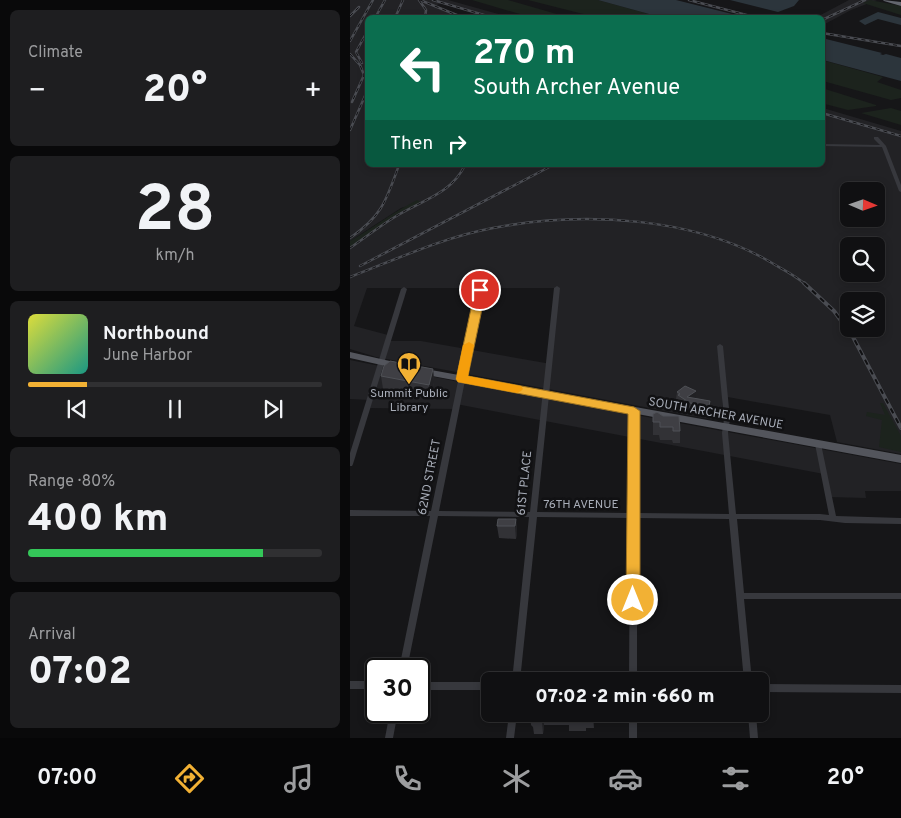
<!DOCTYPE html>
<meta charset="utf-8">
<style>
body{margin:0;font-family:Overpass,sans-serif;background:#1e1e20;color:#f1f3f6;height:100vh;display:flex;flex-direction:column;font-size:19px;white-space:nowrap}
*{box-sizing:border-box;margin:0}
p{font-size:16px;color:#9c9d9f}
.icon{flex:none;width:28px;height:28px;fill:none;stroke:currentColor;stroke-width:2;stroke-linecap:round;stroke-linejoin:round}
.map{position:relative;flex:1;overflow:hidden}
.details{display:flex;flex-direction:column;gap:10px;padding:10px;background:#09090a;width:350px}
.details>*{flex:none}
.guide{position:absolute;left:15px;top:15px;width:460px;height:152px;border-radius:8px;box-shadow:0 2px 8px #0003,0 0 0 1px #303032;background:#0b6e4f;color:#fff;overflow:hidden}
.needle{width:32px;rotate:92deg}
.controls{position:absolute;left:490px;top:182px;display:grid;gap:10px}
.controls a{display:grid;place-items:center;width:45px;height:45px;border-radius:8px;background:#101012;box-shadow:0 2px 8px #0003,0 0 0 1px #303032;font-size:25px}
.speed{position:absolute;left:15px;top:658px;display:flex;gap:10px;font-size:25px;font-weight:700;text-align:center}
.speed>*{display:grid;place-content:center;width:65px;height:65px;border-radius:50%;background:#101012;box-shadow:0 2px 8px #0003,0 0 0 1px #303032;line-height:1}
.speed .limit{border:2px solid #111;border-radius:8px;background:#fff;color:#111}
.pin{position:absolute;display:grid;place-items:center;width:42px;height:42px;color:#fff;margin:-21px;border:2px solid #fff;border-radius:50%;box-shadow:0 1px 5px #0007}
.me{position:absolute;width:55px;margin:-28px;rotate:0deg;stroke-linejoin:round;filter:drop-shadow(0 0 4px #0008)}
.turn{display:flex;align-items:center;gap:18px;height:105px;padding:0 25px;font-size:22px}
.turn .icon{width:65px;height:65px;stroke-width:2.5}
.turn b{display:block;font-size:35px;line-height:42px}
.then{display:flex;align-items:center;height:48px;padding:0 25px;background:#0003;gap:10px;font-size:19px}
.big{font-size:38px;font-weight:800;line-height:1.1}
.details .tile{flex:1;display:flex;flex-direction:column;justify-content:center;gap:8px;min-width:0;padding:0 18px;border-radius:8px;background:#1e1e20}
.details .dial{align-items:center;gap:0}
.dial b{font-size:65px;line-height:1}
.song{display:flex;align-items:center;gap:15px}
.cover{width:60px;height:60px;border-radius:8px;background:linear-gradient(135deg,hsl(60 70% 55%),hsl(170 70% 35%))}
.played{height:5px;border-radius:2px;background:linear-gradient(90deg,#f2b134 20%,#303032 20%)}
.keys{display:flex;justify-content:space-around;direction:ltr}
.heat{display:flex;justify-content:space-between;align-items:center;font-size:28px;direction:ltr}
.charge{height:8px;border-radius:4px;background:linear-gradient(90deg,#34c759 80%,#303032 0)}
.trip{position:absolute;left:131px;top:672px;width:288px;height:50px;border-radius:8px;background:#101012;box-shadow:0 2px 8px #0003,0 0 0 1px #303032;font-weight:800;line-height:50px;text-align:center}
.tab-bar{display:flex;height:80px;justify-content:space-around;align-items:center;background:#060607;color:#9c9d9f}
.tab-bar .icon{width:35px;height:35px}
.tab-bar .selected{color:#f2b134}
.tab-bar b{font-size:22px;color:#f1f3f6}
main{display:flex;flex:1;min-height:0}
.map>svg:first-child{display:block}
.built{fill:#222225;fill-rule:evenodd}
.green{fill:#1c231d}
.water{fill:#2c353c}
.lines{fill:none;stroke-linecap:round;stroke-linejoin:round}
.street{fill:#37383d;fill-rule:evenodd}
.primary{fill:#53555c;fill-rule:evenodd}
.highway{fill:#63666e;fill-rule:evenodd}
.rail-far1-casing{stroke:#4a4c52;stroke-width:2.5}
.rail-casing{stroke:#4a4c52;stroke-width:4}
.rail-far1{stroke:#111113;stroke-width:1;stroke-dasharray:4;stroke-linecap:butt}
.rail{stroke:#111113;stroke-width:2;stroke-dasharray:5.5;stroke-linecap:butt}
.wall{fill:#323236}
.shaded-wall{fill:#212124}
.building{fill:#3f3f44;stroke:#4f5156}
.route{fill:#f2b134;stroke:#9d7322}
.slow{fill:#f59e0b}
.labels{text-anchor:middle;stroke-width:5;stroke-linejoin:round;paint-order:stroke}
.poi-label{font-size:12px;fill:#a8adb8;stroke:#111113}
.street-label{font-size:12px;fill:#a8adb8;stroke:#111113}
</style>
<main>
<section class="details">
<div class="tile"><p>Climate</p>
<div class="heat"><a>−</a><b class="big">20°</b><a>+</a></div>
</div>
<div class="tile dial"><b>28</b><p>km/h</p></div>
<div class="tile">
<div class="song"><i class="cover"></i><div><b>Northbound</b><p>June Harbor</p></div></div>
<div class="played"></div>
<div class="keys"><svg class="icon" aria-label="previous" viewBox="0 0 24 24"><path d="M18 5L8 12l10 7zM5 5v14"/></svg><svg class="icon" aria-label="pause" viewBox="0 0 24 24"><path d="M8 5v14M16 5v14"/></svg><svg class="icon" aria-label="next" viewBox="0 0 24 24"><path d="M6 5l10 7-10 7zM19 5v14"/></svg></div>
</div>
<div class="tile"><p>Range · 80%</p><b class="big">400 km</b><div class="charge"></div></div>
<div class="tile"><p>Arrival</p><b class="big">07:02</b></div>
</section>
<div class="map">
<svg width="551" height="738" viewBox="0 0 551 738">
<rect width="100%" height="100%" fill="#161618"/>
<!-- built -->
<g class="built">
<path d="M0,0H98L159,17H140L91,3L85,6L117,17L18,18V165H472L473,108L551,131V454L487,442L480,415L372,396L373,420L353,418L26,357L0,349V247L47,214L70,203L51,208L0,241ZM499,191H526V219H499ZM499,246H526V274H499ZM17,288H208L201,364L71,341H37L38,335L4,326ZM499,301H526V329H499Z"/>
<path d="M499,0H527L501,10L473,25L472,18H465Z"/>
<path d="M0,360L129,386L551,464V491H515L516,498L479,497L474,474L106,404L105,409L18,408L20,400L0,399Z"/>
</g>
<!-- green -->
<g class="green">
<path d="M122,0H158L217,17H180Z"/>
<path d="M178,0H248L310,17H245Z"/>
<path d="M520,0L551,6V15L513,3Z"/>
<path d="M472,60L533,77L527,82L551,90V98L541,100L473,81Z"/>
<path d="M472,88L526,105V106L498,110L475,104L473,103Z"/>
<path d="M541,108L551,111V125L511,113Z"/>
<path d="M67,200L71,202L47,214L0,247V241C23,228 43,212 67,200Z"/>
<path d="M530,403H533L551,436V452L529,447L532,420L516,416L517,412L535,415Z"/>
</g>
<!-- water -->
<g class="water">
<path d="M248,0H326L394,17H310Z"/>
<path d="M380,0H449L444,6L428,12Z"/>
<path d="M528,12L551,18V25L528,19L515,25L509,21Z"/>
<path d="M472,38L532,53L530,54L533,55L536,54L551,58V81L473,60Z"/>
</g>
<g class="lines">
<!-- street -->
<g class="street">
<path d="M524,137H528L536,146L551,185V192L549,191L532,147L472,146V144L530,145L524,139Z"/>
<path d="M207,286L210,288L187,512L280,513L281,411L284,409L287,411V513L379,514L372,433L374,419L367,346L370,344L373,346L380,419L378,433L386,514H470L479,515L465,444L466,442H470L471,444L486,516L551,518V524L495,523L470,520L387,519L394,593H551V599H394L402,681H394L379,519L287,518V681H279L280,518L187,517L170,681H162L179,517L88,516L57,669H49L80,516H0V510L81,511L127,290L130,288L133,290L89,511L180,512L204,288Z"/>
<path d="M54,287L57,289L3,464L2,466H0V453L51,289Z"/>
<rect x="0" y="681" width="26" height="8"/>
<rect x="69" y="682" width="71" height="8"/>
<path d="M410,684L551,685V693L410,692Z"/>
<path d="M40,711H48L43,738H35Z"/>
<path d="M159,714H167L164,738H156Z"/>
<rect x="279" y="714" width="8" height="24"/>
<path d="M398,714H406L408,738H400Z"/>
</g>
<!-- primary -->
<g class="primary">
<path d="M0,352L53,364L54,366L49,369L0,358Z"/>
<path d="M70,368L551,455V463L66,373L65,371L66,369Z"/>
</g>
<!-- highway -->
<path class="highway" d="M533,0L551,2V6L534,1Z"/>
<!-- rail-far1 casing -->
<g class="rail-far1-casing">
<g id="rail-far1">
<path d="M69,0L76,10L75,18"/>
<path d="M70,0L114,18"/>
<path d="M83,0L144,18"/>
<path d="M339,0L408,18"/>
<path d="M0,16L9,7"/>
<path d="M25,18L35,0"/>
<path d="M45,18L53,0"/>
<path d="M472,20L515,0"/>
<path d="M472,33L551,46"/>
<path d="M0,41L23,0"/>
<path d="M0,54L10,65L14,75L2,102"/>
<path d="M12,63L6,52L18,30"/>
<path d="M472,113L551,136"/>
<path d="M0,130L18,89"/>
<path d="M0,238C32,216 36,201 49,165"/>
<path d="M0,248C16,237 31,225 48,215C73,200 102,193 115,165"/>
<path d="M10,266L203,165"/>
<path d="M0,277C47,259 94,237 143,228C233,211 347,216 427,266C436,271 447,277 455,284"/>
</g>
</g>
<!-- rail casing -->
<g class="rail-casing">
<path id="rail" d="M454,283L484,311L503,337L551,428"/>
</g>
<!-- rail-far1 -->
<use href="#rail-far1" class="rail-far1"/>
<!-- rail -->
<use href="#rail" class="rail"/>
</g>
<!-- wall -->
<g class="wall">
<path d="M83,369L84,382L81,397L33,389L31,376Z"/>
<path d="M327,392L346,398H345L360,401V408L358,413L340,410L328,402V399H326Z"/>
<path d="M303,414L330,431V443H323L322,440H310L309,435H303Z"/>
<path d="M166,519L167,532L166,539L149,538L147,526Z"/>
<path d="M180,714H243L244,728H236V731H219V725H194L193,734H184L183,727L181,725Z"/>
</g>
<!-- shaded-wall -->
<g class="shaded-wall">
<path d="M83,369L84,382L81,397L79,385Z"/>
<path d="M346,391V398L339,402L337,397Z"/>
<path d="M166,519L167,532L166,539L165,526Z"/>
<path d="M193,714L194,725L193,734L192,721Z"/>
</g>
<!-- building -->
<g class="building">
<path d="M40,361L83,369L79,385L31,376L34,366Z"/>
<path d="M335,386L346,391L337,397L360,401L359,406L340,403L328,395L330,394L327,392Z"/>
<path d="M307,412L313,416H329L330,431H323V427H310V422H303V414Z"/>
<path d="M148,519H166L165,526H147Z"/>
<path d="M182,714H193L192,721H183V715Z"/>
<path d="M219,714H243V715H235V719L218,718Z"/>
</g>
<!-- route -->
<path class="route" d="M130,287L136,290L118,376L284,407L290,411V600L288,604L283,606L278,604L276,600L278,414L108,382L106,379L125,290Z"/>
<!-- slow -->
<path class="slow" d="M119,342L124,345L118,376L171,386L173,389L171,391L167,393L108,382L106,379L113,345Z"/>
<!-- icons -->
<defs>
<g id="library-pin" transform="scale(1.25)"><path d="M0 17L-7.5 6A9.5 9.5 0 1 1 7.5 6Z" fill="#f2b134" stroke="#111113"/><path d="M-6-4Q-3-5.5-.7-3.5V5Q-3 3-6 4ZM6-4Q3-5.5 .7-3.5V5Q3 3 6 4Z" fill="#111"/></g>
</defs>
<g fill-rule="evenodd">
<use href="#library-pin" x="59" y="364"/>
</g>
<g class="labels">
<!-- poi labels -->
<g class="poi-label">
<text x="59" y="397">Summit Public<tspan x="59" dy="14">Library</tspan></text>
</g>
<!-- street labels -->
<g class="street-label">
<text transform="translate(366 413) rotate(10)" y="4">SOUTH ARCHER AVENUE</text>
<text transform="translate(79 477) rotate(-79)" y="4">62ND STREET</text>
<text transform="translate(174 483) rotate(-84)" y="4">61ST PLACE</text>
<text x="231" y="508">76TH AVENUE</text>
</g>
</g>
</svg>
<div class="controls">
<a><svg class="needle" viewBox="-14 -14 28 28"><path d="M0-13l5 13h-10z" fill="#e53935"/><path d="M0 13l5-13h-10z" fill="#9c9d9f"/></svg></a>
<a><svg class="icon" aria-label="search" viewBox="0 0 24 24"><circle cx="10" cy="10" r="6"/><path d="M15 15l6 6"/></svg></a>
<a><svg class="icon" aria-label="layers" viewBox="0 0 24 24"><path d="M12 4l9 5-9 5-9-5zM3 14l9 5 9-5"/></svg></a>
</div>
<div class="speed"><div class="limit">30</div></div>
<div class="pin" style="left:130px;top:290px;background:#d93025"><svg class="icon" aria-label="arrive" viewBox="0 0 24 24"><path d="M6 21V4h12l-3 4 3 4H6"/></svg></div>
<svg class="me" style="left:283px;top:600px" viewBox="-20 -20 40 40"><circle r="17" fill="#f2b134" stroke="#fff" stroke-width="3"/><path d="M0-11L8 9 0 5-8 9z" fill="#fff"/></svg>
<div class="trip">07:02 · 2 min · 660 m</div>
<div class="guide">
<div class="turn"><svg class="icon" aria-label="left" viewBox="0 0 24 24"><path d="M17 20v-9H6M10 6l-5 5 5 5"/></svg><div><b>270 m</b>South Archer Avenue</div></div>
<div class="then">Then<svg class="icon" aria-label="right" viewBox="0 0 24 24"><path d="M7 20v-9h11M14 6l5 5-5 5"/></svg></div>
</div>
</div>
</main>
<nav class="tab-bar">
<b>07:00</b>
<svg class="icon selected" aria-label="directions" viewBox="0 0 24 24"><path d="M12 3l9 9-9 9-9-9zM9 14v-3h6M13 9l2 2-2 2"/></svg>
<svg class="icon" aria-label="music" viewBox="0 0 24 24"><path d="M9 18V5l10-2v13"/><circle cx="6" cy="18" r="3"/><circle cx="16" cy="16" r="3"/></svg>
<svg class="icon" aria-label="phone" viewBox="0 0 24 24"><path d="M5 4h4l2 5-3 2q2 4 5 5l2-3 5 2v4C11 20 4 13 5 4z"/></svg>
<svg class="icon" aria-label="climate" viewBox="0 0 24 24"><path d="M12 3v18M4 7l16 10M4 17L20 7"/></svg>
<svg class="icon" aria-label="car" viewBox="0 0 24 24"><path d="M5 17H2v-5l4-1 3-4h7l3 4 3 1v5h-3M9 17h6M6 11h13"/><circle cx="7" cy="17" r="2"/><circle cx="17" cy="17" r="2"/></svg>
<svg class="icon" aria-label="filters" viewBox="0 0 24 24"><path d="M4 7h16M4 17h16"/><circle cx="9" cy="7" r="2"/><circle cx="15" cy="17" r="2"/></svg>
<b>20°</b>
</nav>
